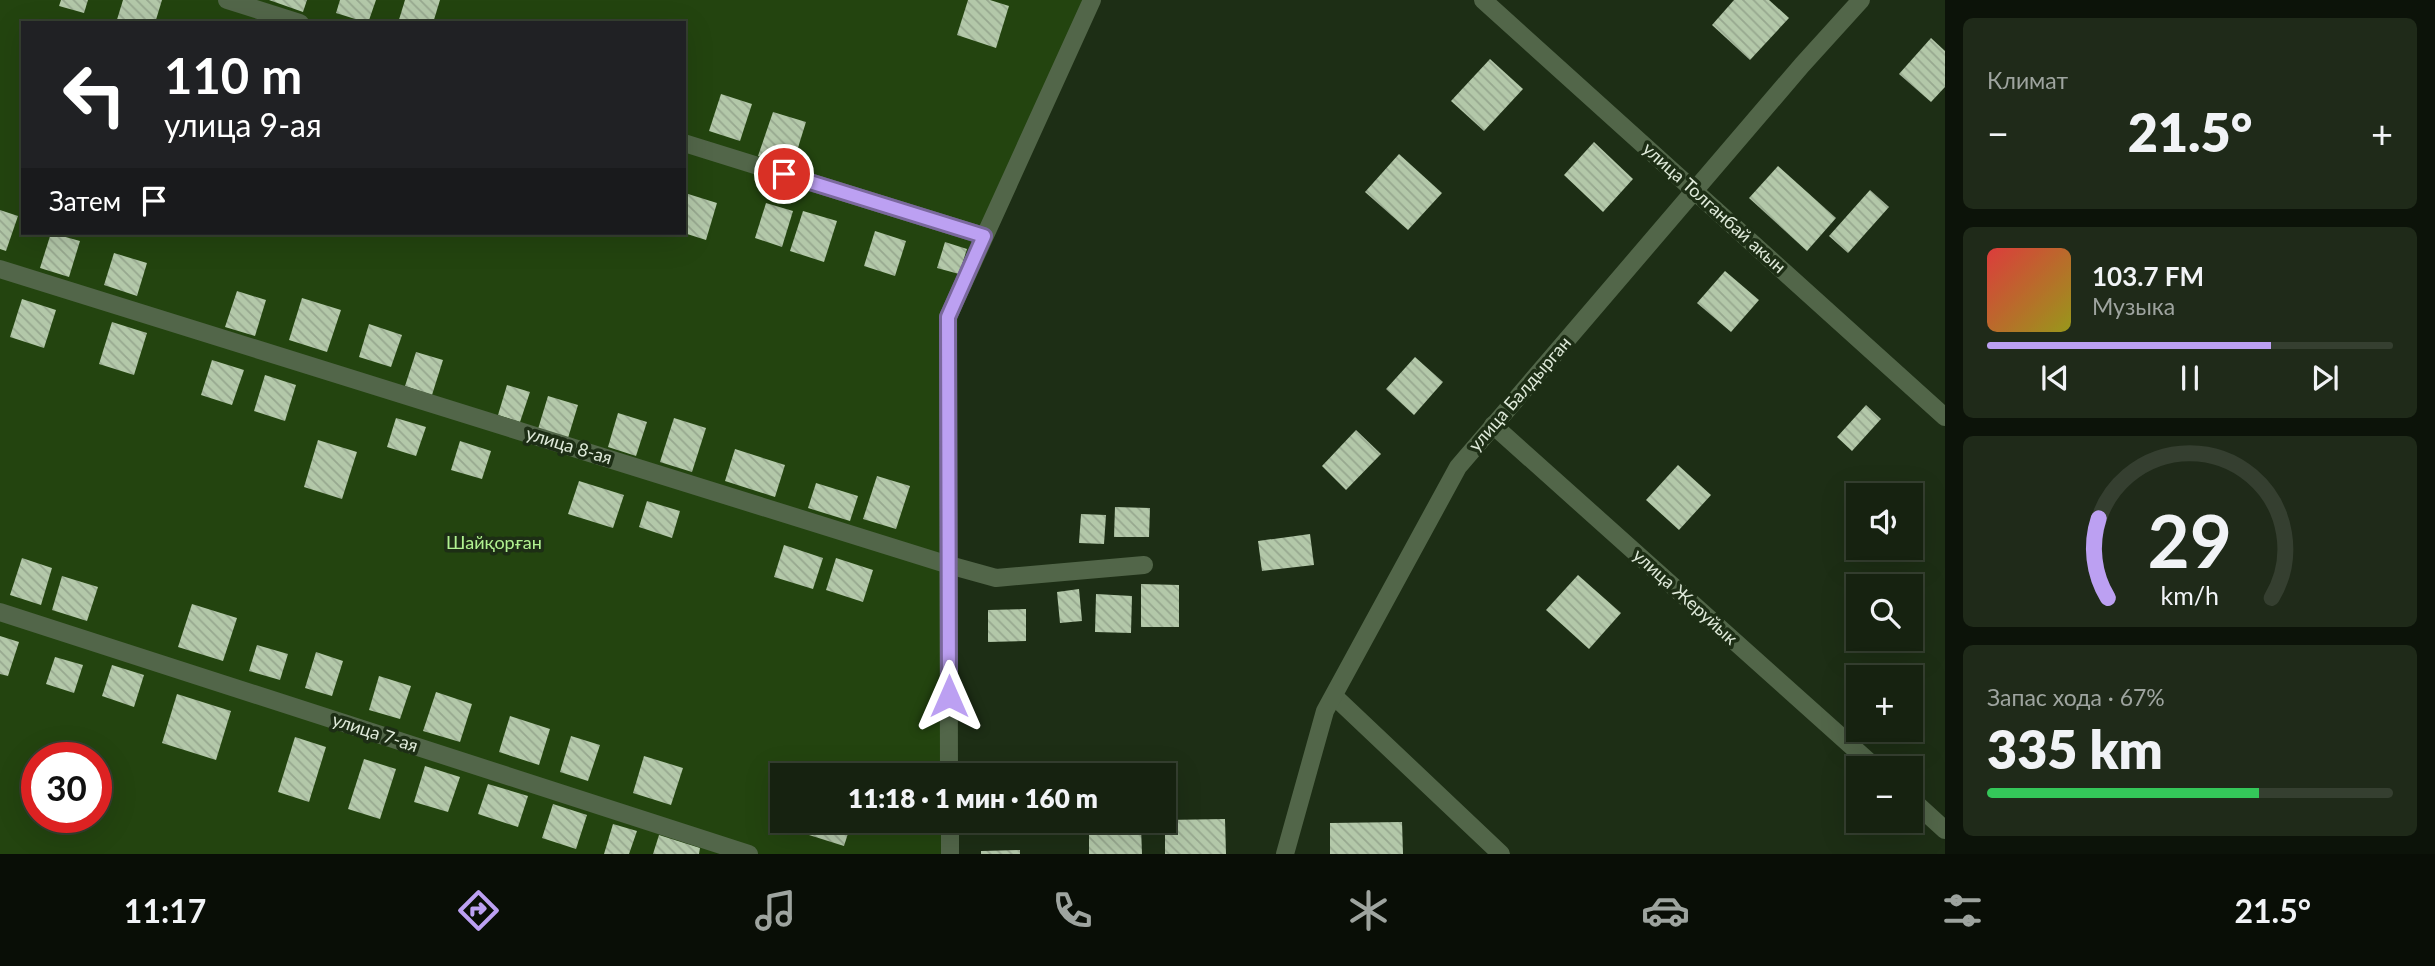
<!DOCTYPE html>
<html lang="ru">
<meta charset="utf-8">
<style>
body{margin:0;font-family:Lato,sans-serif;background:#1f2a19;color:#f1f3f6;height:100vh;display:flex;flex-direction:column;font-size:26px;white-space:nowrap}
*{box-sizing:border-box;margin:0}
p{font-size:23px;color:#9ea49f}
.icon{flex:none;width:38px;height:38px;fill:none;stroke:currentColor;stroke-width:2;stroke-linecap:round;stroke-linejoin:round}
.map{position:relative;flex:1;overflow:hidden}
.details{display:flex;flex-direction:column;gap:18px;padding:18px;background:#0c1309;width:490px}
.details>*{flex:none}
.guide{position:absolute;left:21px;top:21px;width:665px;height:214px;border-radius:0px;box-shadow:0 7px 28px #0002,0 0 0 2px #353f30;background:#202124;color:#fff;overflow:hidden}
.tools{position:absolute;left:1846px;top:483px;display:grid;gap:14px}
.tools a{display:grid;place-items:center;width:77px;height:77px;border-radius:0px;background:#162210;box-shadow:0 7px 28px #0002,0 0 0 2px #353f30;font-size:35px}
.speed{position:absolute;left:21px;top:742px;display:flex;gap:14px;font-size:35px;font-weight:700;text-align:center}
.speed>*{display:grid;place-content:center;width:91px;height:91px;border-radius:50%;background:#162210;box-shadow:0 7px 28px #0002,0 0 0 2px #353f30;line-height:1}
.speed .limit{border:10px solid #d22;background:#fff;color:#111}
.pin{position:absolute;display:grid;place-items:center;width:60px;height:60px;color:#fff;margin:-30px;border:4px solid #fff;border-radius:50%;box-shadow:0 2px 7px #0007}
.me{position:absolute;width:77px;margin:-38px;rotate:0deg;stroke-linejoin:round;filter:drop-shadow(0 0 5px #0008)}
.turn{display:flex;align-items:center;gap:24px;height:147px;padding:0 28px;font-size:32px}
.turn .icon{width:91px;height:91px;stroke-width:2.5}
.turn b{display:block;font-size:49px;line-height:60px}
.then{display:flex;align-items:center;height:66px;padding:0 28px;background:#0003;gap:14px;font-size:26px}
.big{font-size:52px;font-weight:800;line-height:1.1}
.details .widget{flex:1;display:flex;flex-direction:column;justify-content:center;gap:10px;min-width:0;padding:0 24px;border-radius:10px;background:#1f2a19}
.details .dial{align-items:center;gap:0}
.dial svg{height:182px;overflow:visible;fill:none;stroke:#353f30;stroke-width:7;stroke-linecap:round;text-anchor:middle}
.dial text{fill:#f1f3f6;stroke:none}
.song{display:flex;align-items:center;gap:21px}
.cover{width:84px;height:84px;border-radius:10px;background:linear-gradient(135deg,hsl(0 70% 55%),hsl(60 70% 35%))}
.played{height:7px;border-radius:4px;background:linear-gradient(90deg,#bca0f2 70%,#353f30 70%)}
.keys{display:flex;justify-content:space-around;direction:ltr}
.heat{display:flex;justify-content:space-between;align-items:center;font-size:38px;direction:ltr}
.charge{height:10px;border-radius:5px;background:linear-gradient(90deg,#34c759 67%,#353f30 0)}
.trip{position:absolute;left:770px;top:763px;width:406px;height:70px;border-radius:0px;background:#162210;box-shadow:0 7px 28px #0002,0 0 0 2px #353f30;font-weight:800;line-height:70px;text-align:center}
.tab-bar{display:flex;height:112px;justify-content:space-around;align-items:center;background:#090e06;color:#9ea49f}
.tab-bar .icon{width:49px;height:49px}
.tab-bar .active{color:#bca0f2}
.tab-bar b{font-size:32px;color:#f1f3f6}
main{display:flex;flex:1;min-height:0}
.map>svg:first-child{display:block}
.green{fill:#23440f;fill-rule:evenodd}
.building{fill:url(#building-back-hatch)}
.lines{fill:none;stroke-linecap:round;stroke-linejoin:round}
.minor{stroke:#526649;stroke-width:18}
.route-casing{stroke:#7a689d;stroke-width:18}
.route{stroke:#bca0f2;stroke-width:12}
.labels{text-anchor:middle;stroke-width:7;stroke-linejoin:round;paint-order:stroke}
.street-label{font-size:18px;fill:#dee9d9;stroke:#1d2e15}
.park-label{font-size:18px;fill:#b1f291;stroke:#1d2e15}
</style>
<main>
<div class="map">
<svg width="1945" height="854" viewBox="0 0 1945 854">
<defs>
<pattern id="building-back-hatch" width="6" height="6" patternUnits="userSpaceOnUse" patternTransform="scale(1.75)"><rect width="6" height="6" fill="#b3c8a9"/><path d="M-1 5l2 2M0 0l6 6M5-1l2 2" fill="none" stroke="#97a88f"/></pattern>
</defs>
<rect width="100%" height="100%" fill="#1d2e15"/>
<!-- green -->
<path class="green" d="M0,0H1101L958,303L948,775H782V821H948L947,854H0ZM23,23H684V233H23ZM37,758H96V817H37Z"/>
<!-- building -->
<g class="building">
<path d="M61,0H88L84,13L59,6Z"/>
<path d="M123,0H162L155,23H116Z"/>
<path d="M269,0H307L303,12Z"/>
<path d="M340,0H376L368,23L336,13Z"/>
<path d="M405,0H440L433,23H398Z"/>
<path d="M968,0H990L1009,6L996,48L957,35Z"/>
<path d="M1734,0H1769L1789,18L1750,60L1712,25Z"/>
<path d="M1931,38L1945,51V87L1931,102L1899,74Z"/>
<path d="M1490,59L1523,89L1484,131L1451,101Z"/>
<path d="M721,94L752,104L740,141L709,131Z"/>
<path d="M773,112L806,122L792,167L758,156Z"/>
<path d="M1594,142L1633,179L1603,212L1564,175Z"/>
<path d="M1399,154L1442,193L1408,230L1365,192Z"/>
<path d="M1778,166L1836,218L1807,251L1749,198Z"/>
<path d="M1870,190L1889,207L1848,253L1829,236Z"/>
<path d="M685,193L717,203L706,240L684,233Z"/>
<path d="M766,203L793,211L782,247L755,238Z"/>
<path d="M0,210L18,216L6,251L0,249Z"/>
<path d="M803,211L837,221L824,262L790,251Z"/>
<path d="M875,231L906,241L895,276L864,266Z"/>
<path d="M51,233L80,241L69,277L40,268Z"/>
<path d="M945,242L967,249L959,274L937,268Z"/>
<path d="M114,253L147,263L137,296L104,285Z"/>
<path d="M1725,271L1759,300L1731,332L1697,303Z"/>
<path d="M237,291L266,300L255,336L225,327Z"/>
<path d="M302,298L341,310L327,352L289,340Z"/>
<path d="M22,299L56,310L44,348L10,337Z"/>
<path d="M112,322L147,333L134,375L99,364Z"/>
<path d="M369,324L402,335L391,367L359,357Z"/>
<path d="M416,352L443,360L432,395L405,386Z"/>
<path d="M1415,357L1443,382L1414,415L1386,389Z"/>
<path d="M212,360L244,370L232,405L201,395Z"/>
<path d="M265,375L296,385L285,421L254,411Z"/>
<path d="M507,385L530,392L520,422L498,415Z"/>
<path d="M548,396L578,405L568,438L538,429Z"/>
<path d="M1866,405L1881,419L1852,451L1837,437Z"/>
<path d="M618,413L647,422L636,456L608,447Z"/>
<path d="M396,418L426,427L416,456L387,447Z"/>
<path d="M674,418L706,428L692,472L660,462Z"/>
<path d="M1356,430L1381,454L1346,490L1322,466Z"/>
<path d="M318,440L357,452L342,499L304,487Z"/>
<path d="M460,441L491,451L482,479L451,470Z"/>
<path d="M735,449L785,465L775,497L725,481Z"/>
<path d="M1678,465L1711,495L1679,530L1646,500Z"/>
<path d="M877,476L910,486L896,529L863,519Z"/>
<path d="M579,481L624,495L613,528L568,514Z"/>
<path d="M816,483L858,496L850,521L808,508Z"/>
<path d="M647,501L680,511L672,538L639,527Z"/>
<path d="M1115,507L1150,508L1149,537H1114Z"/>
<path d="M1081,514L1106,515L1104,544L1079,543Z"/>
<path d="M1310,534L1314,565L1262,571L1258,541Z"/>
<path d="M784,545L823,558L813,589L774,577Z"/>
<path d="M22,558L52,568L41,605L10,595Z"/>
<path d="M836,558L873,570L863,602L826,590Z"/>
<path d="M1578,575L1621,613L1589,649L1546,610Z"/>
<path d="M62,576L98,587L87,621L52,610Z"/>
<path d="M1141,584L1179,585V627H1141Z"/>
<path d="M1079,589L1082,621L1060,623L1057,592Z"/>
<path d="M1096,594L1132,596L1131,633L1095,632Z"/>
<path d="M192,604L237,618L223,661L178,647Z"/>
<path d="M1026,609V641L988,642V610Z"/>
<path d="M0,636L19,642L8,676L0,674Z"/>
<path d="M257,645L288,654L280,680L249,671Z"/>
<path d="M316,652L343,661L332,696L305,688Z"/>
<path d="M55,657L83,665L74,693L46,684Z"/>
<path d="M112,665L144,675L134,707L102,696Z"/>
<path d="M379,676L411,686L400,719L369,710Z"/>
<path d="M436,692L472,704L460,742L423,731Z"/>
<path d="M177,694L231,711L216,760L162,743Z"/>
<path d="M510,716L550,729L539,765L499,752Z"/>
<path d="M571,736L600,745L588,781L560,772Z"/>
<path d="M295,737L326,747L309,802L278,792Z"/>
<path d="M644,756L683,768L671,805L633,793Z"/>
<path d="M364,759L396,769L380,819L348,809Z"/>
<path d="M425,766L460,777L448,812L414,802Z"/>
<path d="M488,784L528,796L518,827L478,814Z"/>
<path d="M553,804L587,815L576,849L542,838Z"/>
<path d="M1225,819L1226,854H1165V820Z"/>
<path d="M814,821H852L844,846L809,835Z"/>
<path d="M1402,822L1403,854H1330V823Z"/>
<path d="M613,824L637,831L629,854H604Z"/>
<path d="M1141,827L1142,854H1089V829Z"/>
<path d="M659,835L700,848L699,854H653Z"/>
<path d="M1020,850V854H981V851Z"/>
</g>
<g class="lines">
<!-- minor -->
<g class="minor">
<path d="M227,0L300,23"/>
<path d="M1483,0L1945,417"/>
<path d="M684,143L984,236"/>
<path d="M0,269L949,565L996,578L1144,565"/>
<path d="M1493,425L1876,768"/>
<path d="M0,612L749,854"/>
<path d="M1334,696L1501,854"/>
<path d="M949,775L948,317L1092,0"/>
<path d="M1911,799L1945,830"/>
<path d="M950,821V854"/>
<path d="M1285,854L1325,711L1458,467L1802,65L1861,0"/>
</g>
</g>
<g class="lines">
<!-- route casing -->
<g class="route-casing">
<path id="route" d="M784,174L984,236L948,317L949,696"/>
</g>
<!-- route -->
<use href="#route" class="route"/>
</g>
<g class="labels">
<!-- street labels -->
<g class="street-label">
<text transform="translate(1714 208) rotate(42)" y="6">улица Толганбай акын</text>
<text transform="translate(1520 394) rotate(-49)" y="6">улица Балдырган</text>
<text transform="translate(569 446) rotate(17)" y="6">улица 8-ая</text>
<text transform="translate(1685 597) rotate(42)" y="6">улица Жеруйык</text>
<text transform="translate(375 733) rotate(18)" y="6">улица 7-ая</text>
</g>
<!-- park labels -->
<g class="park-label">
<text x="494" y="549">Шайқорған</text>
</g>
</g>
</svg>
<div class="tools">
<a><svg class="icon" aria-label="sound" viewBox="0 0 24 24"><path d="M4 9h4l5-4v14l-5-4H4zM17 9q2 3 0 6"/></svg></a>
<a><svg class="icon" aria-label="search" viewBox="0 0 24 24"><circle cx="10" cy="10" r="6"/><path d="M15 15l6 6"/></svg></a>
<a>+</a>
<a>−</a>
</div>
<div class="speed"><div class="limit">30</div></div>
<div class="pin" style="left:784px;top:174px;background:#d93025"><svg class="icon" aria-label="arrive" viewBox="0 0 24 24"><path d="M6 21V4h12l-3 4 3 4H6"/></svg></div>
<svg class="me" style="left:949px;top:696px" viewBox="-20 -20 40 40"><path d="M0-17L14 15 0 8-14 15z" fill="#bca0f2" stroke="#fff" stroke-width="4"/></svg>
<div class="trip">11:18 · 1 мин · 160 m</div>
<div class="guide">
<div class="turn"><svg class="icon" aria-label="left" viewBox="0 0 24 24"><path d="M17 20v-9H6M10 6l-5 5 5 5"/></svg><div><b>110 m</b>улица 9-ая</div></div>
<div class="then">Затем<svg class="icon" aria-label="arrive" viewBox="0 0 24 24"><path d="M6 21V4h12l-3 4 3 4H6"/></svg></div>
</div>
</div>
<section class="details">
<div class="widget"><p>Климат</p>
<div class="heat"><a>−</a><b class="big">21.5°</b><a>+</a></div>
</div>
<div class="widget">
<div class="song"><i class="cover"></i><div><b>103.7 FM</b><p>Музыка</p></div></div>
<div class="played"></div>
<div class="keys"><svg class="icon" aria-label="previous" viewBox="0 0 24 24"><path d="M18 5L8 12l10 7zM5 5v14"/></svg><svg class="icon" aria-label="pause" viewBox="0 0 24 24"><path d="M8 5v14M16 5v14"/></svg><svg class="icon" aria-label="next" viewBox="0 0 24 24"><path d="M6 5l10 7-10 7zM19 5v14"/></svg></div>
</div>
<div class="widget dial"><svg viewBox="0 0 100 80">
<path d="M14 69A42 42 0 1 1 86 69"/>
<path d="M14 69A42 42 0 0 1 10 34" stroke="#bca0f2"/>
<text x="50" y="56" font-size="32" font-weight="700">29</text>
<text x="50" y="72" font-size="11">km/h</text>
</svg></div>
<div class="widget"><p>Запас хода · 67%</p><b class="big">335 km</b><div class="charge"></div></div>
</section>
</main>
<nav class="tab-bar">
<b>11:17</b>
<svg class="icon active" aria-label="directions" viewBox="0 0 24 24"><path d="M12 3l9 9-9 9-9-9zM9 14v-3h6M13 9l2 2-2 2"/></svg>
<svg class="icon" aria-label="music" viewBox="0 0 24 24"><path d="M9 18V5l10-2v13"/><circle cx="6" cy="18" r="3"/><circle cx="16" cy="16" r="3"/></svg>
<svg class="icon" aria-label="phone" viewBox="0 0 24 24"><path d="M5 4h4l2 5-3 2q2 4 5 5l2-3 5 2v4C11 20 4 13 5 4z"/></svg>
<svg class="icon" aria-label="climate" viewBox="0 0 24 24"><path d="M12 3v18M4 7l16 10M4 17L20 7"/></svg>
<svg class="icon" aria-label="car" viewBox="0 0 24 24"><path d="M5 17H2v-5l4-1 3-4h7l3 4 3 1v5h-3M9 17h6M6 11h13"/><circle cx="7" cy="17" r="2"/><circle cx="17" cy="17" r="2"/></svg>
<svg class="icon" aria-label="filters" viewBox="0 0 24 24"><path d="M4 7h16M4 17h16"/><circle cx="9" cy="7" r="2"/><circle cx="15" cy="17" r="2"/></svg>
<b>21.5°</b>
</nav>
